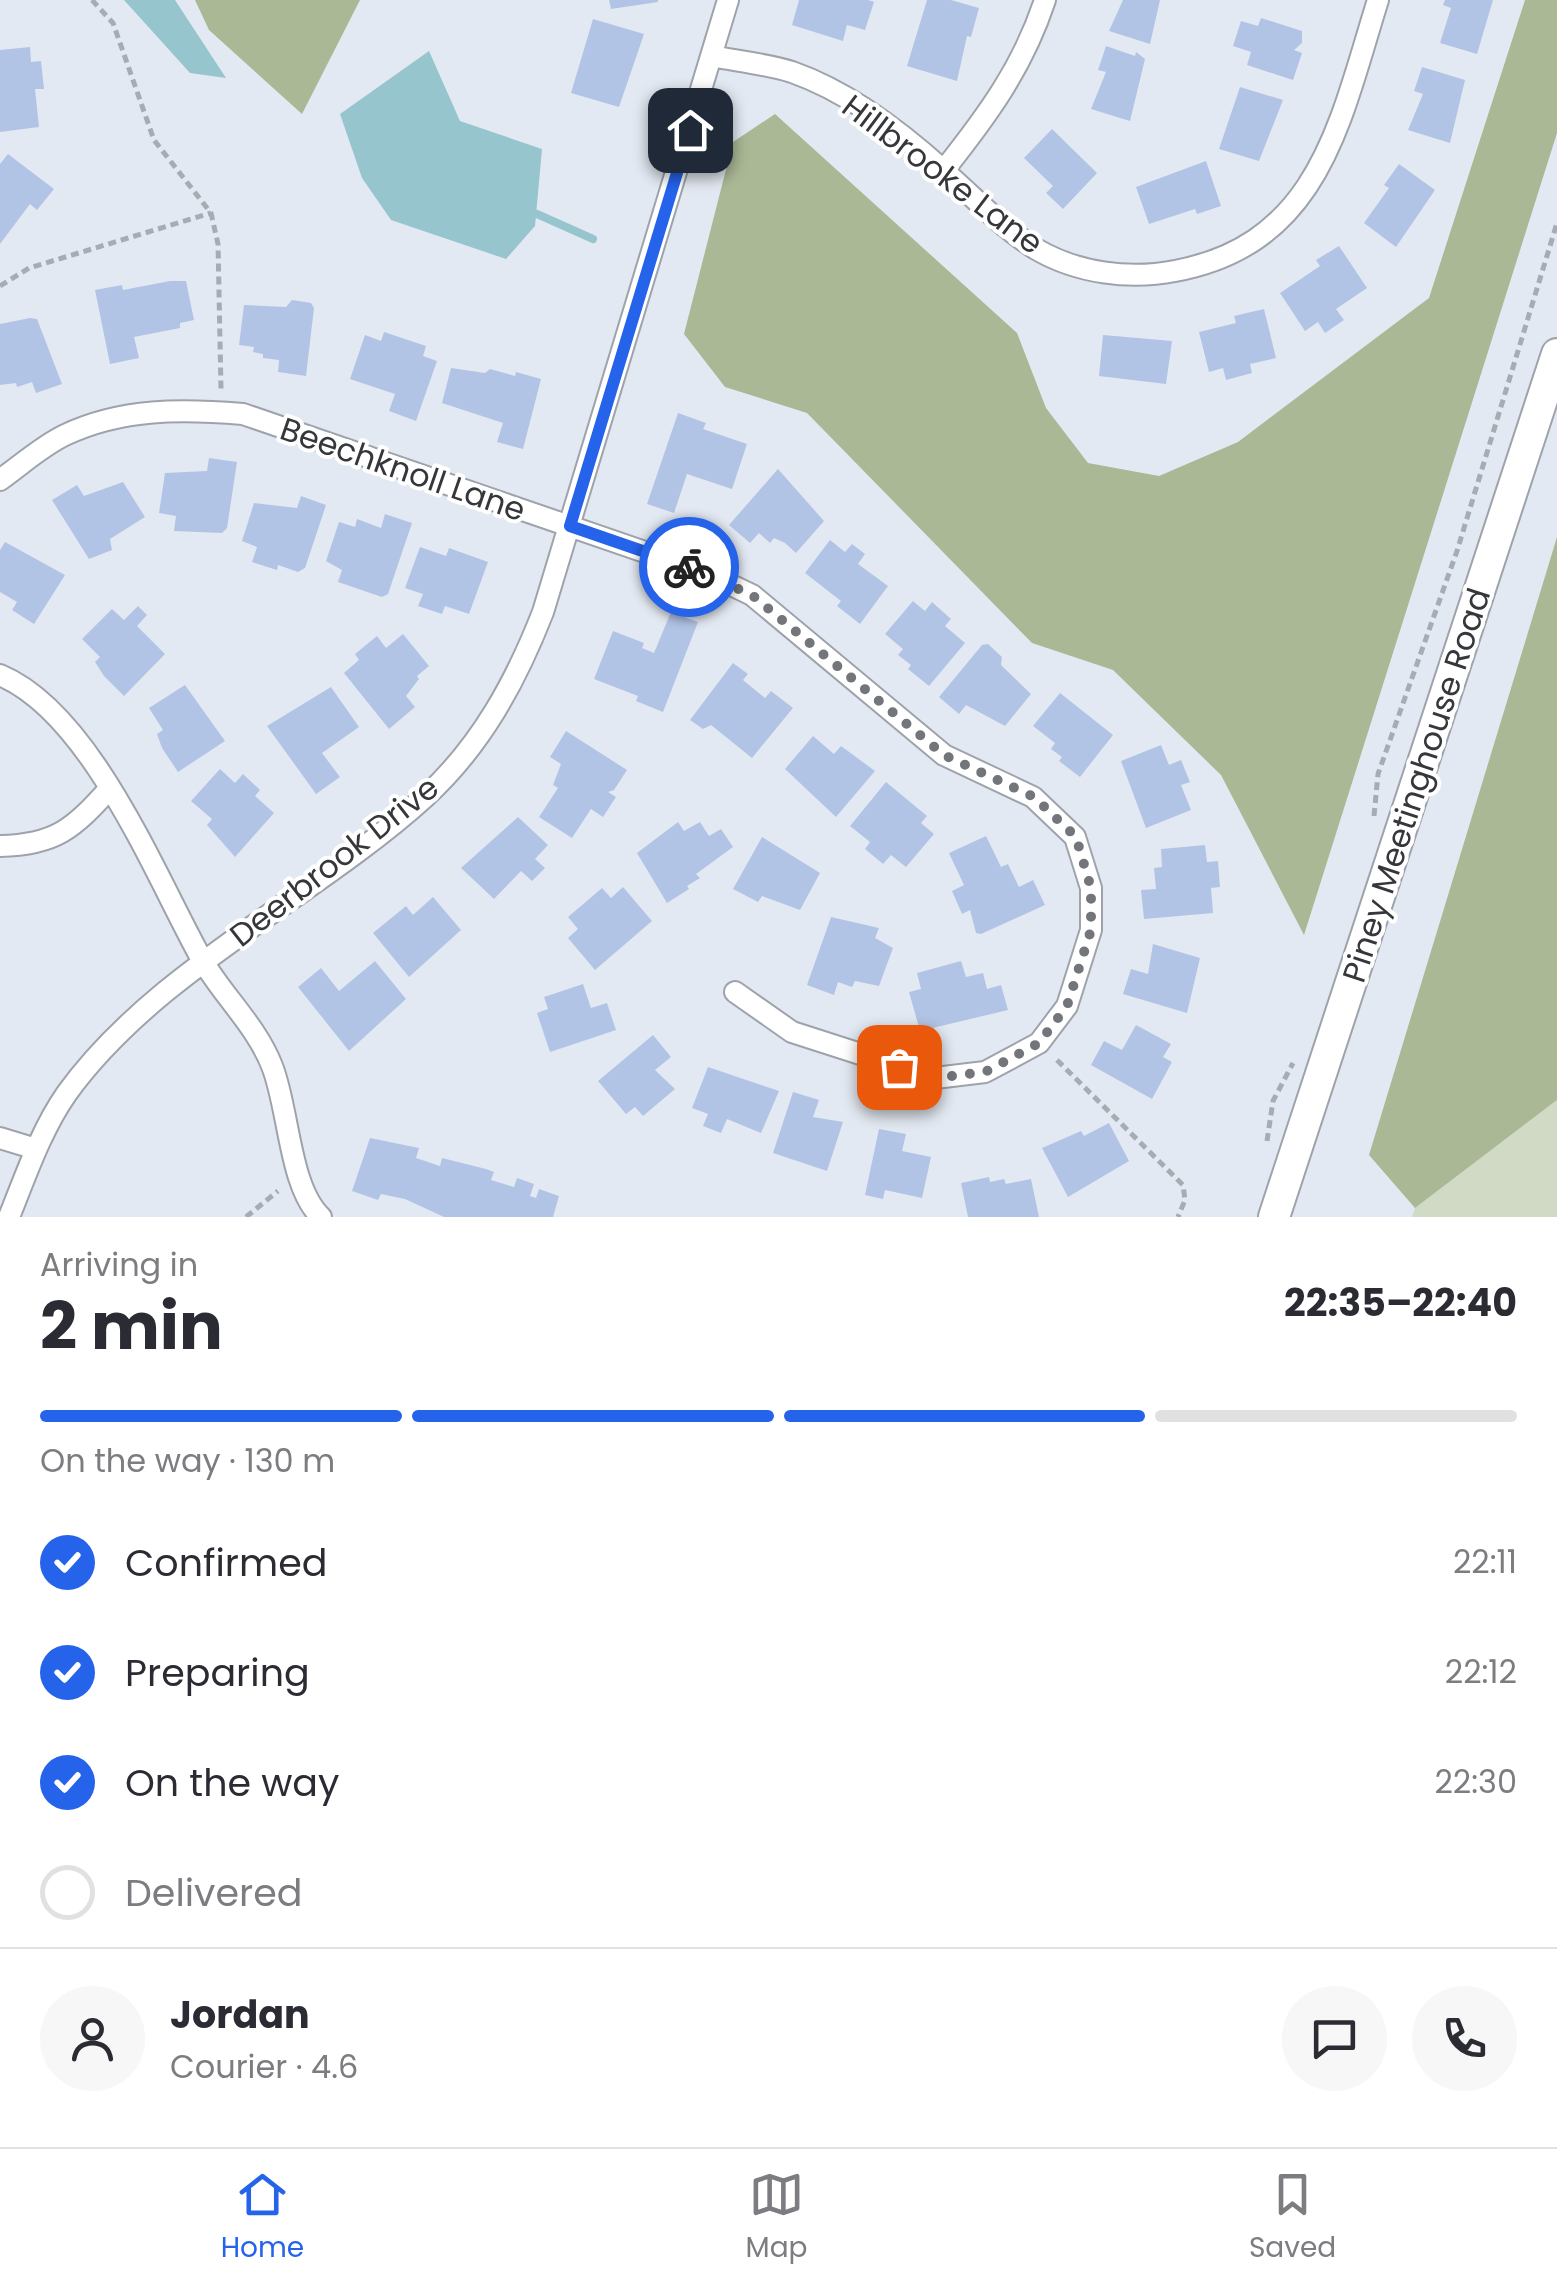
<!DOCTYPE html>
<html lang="en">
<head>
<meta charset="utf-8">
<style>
	:root { --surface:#fff; --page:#f7f7f7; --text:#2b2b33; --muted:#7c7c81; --line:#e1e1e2; --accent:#2563eb }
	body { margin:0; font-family:Poppins,sans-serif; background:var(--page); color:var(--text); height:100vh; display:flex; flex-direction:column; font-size:38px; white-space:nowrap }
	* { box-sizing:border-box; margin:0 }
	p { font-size:32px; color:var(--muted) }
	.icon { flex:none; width:55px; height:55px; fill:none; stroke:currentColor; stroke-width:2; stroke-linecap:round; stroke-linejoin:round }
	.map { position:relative; height:1217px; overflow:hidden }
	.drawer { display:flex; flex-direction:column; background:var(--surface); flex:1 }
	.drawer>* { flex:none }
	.pin { position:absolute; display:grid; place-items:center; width:85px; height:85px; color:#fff; margin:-42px; border-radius:20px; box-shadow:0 5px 15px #0006 }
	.courier { position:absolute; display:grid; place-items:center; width:100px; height:100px; margin:-50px; border:8px solid #2563eb; border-radius:50%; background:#fff; color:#222; box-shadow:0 2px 12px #0007 }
	.head em { font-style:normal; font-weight:700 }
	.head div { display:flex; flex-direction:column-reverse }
	.head { display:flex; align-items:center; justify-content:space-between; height:170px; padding:0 40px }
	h1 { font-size:65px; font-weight:700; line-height:75px }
	.bar { display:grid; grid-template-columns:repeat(4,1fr); gap:15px 10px; align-content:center; height:120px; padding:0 40px }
	.bar i { height:12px; border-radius:8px; background:var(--line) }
	.bar .selected { background:var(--accent) }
	.bar p { grid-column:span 4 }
	.line { display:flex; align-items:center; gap:25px; padding:0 40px; border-top:2px solid var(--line) }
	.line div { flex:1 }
	.round { display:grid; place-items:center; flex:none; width:105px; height:105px; border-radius:52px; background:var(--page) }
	ol { padding:0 40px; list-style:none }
	li { display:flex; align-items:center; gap:30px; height:110px }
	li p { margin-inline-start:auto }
	li .icon { padding:10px; border-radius:50%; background:var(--accent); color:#fff; stroke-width:4 }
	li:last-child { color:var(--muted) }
	li i { width:55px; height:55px; border:5px solid var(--line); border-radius:50% }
	.tabs { display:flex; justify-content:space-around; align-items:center; height:140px; border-top:2px solid var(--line); background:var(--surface); font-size:28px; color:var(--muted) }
	.tabs a { display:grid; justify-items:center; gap:5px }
	.tabs .selected { color:var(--accent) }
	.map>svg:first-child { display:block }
	.green { fill:#d1dac4 }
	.forest { fill:#aab895 }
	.water { fill:#96c5ce }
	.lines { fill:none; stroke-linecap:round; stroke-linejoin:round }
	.stream { stroke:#96c5ce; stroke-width:8 }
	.building { fill:#b2c4e5 }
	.minor-casing { stroke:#9ea3ab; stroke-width:24 }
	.secondary-casing { stroke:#9ea3ab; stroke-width:34 }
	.path { stroke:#a7acb3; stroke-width:5; stroke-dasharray:8 5; stroke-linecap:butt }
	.minor { stroke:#fff; stroke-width:20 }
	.secondary { stroke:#fff; stroke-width:30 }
	.done { stroke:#72757a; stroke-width:10; stroke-dasharray:0 18 }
	.route { stroke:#2563eb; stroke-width:12 }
	.labels { text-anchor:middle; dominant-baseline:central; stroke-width:8; stroke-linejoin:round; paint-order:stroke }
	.street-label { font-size:32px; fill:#35373a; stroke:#fff }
</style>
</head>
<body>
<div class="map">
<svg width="1557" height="1217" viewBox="0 0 1557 1217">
	<rect width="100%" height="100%" fill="#e3e9f2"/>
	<path class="green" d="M1557 1100V1217H1412L1415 1208Z"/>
	<path class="forest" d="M195 0H360L302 114 209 30Z
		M1525 0H1557V133L1304 935 1221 775 1113 670 1032 643 807 413 725 387 684 334 733 142 775 114 1017 333 1046 408 1088 463 1159 476 1238 442 1429 298Z
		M1557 537V1100L1415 1208 1369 1155Z"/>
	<path class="water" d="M124 0H175L226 78 190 73Z
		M429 51 460 121 542 149 535 226 506 259 391 220 362 178 340 114Z"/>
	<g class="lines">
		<path class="stream" d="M537 214 593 239"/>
	</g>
	<path class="building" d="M609 0H658V2L611 9Z
		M799 0H868L874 2 865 30 847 25 843 41 792 25Z
		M927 0H951L979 8 971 37 967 36 957 81 907 66Z
		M1123 0H1160L1150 44 1109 31Z
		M1445 0H1493L1477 54 1440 43 1451 8 1443 5Z
		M1261 18 1302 31V43L1294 50 1302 53 1293 80 1247 65 1251 52 1233 46 1241 21 1258 26Z
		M593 19 644 34 619 107 571 93Z
		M1106 46 1135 56 1136 52 1145 59 1130 121 1091 109 1106 72 1098 70Z
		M30 47 31 62 41 61 44 89H35L39 127 0 132V50Z
		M1422 67 1465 80 1450 143 1408 130 1423 94 1414 91Z
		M1240 87 1283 100 1259 161 1219 149Z
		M1052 129 1097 173 1063 209 1046 193 1053 186 1024 158Z
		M8 154 54 189 37 210 30 204 0 244V164Z
		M1206 161 1221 206 1197 214 1195 209 1149 224 1136 187Z
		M1399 164 1435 190 1396 247 1364 223 1389 188 1384 185Z
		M1339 246 1367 288 1336 309 1344 320 1325 333 1318 322 1305 331 1280 293 1320 266 1316 260Z
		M170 281H186L194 320 180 323V328L134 337 139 358 110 364 95 290 122 285 123 290Z
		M292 300 311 303 314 308 306 376 278 372 279 360 263 358V354L253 352 254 347 239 345 244 305 286 307Z
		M1264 309 1276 358 1250 364 1252 373 1226 380 1223 368 1209 372 1199 332 1236 323 1234 316Z
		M30 318 37 319 62 384 36 393 32 382 17 387 16 383 0 385V324Z
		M384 332 426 346 423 356 437 361 416 421 389 411 395 394 350 379 365 335 381 341Z
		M1103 335 1172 341 1166 384 1099 376Z
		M451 368 485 373 490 369 515 376 516 372 541 379 523 449 497 442 503 423 442 403Z
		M678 413 706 423 703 429 747 444 732 489 687 474 674 513 647 504Z
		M209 458 237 462 227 528 222 533 174 531 176 516 159 513 165 473 207 471Z
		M778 469 824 521 796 553 785 543 774 538 770 543 759 533 750 543 729 525Z
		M123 482 145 517 110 539 112 550 89 559 52 500 77 485 84 496Z
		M301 496 326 505 305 568 298 572 278 565 277 570 252 562 257 547 242 541 254 503 297 508Z
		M385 514 412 523 388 594 382 597 338 582 342 570 326 561 339 522 355 527 357 519 381 528Z
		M830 540 845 552 852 544 865 554 858 564 888 586 860 624 837 606 841 601 805 573Z
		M5 542 65 575 34 624 12 610 17 602 0 592V550Z
		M420 547 446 556 449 548 488 562 469 614 445 606 442 614 418 606 423 594 405 588Z
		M913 601 925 611 932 602 951 619 945 626 965 643 929 686 908 669 911 665 898 655 903 649 885 634Z
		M138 606 147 615 137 626 165 654 124 696 104 676 95 662 100 657 82 639 112 609 124 620Z
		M671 612 698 622 663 712 636 701 638 696 594 679 613 631 644 643 642 648 654 653Z
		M403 634 429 666 417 676 419 679 406 696 415 707 389 729 344 673 359 660 355 654 377 636 386 648Z
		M988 644 1002 657 1001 665 1031 694 1005 726 966 705 959 714 939 697 982 645Z
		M733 663 748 674 743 680 765 698 771 691 793 708 752 758 711 725 703 729 690 720Z
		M185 685 225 741 178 772 162 748 157 734 163 730 149 708Z
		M331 687 359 727 322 753 340 777 316 794 267 726Z
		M1060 693 1113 735 1080 777 1059 761 1062 757 1051 749 1055 743 1033 726Z
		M566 731 627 770 614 790 608 792 616 797 603 817 591 809 572 838 539 817 558 788 553 785 561 764 550 757Z
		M813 736 834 754 841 746 875 771 836 817 785 769Z
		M1161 745 1169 765 1181 760 1190 782 1181 785 1191 810 1146 828 1121 761Z
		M220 769 235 783 243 774 260 790 255 796 274 813 235 857 207 825 212 819 191 801Z
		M886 782 927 816 921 823 934 834 906 867 891 855 883 864 865 849 870 842 850 826Z
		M518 817 548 845 535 859 545 868 532 881 521 871 494 899 461 868Z
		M678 822 684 831 700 822 709 836 721 829 733 847 696 874 700 878 687 886 689 889 667 903 637 853Z
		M986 836 1001 867 1008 864 1019 887 1033 880 1045 905 981 934 976 933 970 910 962 914 952 891 964 885 949 853Z
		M762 837 820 873 800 910 762 896 758 902 733 889Z
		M1205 845 1207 862 1218 861 1220 887 1211 888 1213 913 1144 919 1141 890 1156 889 1154 868 1162 867 1161 849Z
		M623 887 652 921 595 970 568 938 578 929 568 917 602 888 611 898Z
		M433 897 461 930 409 977 373 933 406 906 413 915Z
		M831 917 879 928 875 938 893 948 879 986 855 981 852 987 838 982 834 995 807 985Z
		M1153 944 1200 958 1187 1013 1123 994 1131 969 1148 974Z
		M375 961 406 999 349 1051 298 987 321 968 339 991Z
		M961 961 966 977 983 973 987 989 1001 985 1008 1010 920 1031 909 992 921 989 917 973Z
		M583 984 591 1008 607 1003 616 1030 550 1052 537 1013 548 1009 544 997Z
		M1136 1025 1171 1044 1163 1057 1172 1062 1152 1099 1091 1065 1104 1041 1122 1050Z
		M653 1035 671 1057 655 1070 675 1089 643 1116 635 1107 626 1114 598 1081Z
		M708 1067 779 1091 761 1133 727 1119 721 1133 703 1126 708 1114 692 1108Z
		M793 1092 819 1100 813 1117 843 1122 827 1171 773 1153Z
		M1109 1123 1129 1161 1068 1197 1042 1148 1081 1131 1084 1136Z
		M879 1129 906 1134 902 1151 931 1157 922 1198 885 1190 883 1199 865 1195Z
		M370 1138 419 1148 416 1158 440 1166 442 1158 486 1169 494 1172 491 1180 514 1187 517 1178 534 1184 530 1196 536 1198 539 1189 559 1196 553 1217H444L405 1199 381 1194 378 1200 352 1191Z
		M989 1177 990 1182 1004 1179 1006 1184 1031 1179 1039 1217H968L961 1183Z"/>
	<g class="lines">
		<g class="minor-casing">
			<path id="minor" d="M711 56C737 61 767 64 792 72 849 92 900 131 944 171 974 197 1002 228 1036 249 1077 273 1129 280 1175 271 1320 244 1340 121 1378 0
				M944 170C987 116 1023 67 1045 0
				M0 480C21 465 42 446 65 435 122 408 182 409 243 414L706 573 752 595 944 755 1033 797 1075 837 1091 888V930L1067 1006 1039 1043 985 1072 935 1078 792 1032 735 992
				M0 675C91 713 155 875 201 958 222 995 256 1025 272 1066 289 1108 289 1187 321 1217
				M0 846C56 845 74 828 110 788
				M0 1138 36 1149
				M9 1217C26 1175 41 1130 67 1093 155 971 315 897 425 797 481 746 516 681 543 612L728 0"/>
		</g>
		<g class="secondary-casing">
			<path id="secondary" d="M1274 1217 1557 354"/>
		</g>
		<path class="path" d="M92 0 113 23 154 140 211 213 218 244 221 389
			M0 286 29 268 211 213
			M1374 816 1378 774 1457 551 1557 223
			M1057 1060 1183 1185 1185 1200 1178 1217
			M1267 1141 1273 1101 1293 1063
			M246 1217 278 1191"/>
		<use href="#minor" class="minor"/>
		<use href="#secondary" class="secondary"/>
	</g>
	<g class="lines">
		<path class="done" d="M689 567 752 595 944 755 1034 797 1076 837 1091 888V930L1067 1006 1039 1043 985 1072 935 1078 899 1067"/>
		<path class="route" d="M689 567 570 526 690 130"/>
	</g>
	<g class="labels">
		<g class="street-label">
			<text transform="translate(943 174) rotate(37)">Hillbrooke Lane</text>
			<text transform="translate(403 469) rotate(19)">Beechknoll Lane</text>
			<text transform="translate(1416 785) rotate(-72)">Piney Meetinghouse Road</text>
			<text transform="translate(334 861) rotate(-38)">Deerbrook Drive</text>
		</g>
	</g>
</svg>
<div class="pin" style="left:899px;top:1067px;background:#ea580c"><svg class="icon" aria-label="bag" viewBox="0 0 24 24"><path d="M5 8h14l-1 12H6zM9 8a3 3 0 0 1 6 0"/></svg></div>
<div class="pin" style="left:690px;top:130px;background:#1f2937"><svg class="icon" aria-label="home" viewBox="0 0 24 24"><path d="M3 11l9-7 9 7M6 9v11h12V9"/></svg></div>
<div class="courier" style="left:689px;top:567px"><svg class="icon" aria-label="bike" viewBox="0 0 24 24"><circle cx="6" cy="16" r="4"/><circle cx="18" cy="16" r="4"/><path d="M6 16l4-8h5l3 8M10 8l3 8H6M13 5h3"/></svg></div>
</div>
<section class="drawer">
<div class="head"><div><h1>2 min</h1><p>Arriving in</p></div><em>22:35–22:40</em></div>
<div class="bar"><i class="selected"></i><i class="selected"></i><i class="selected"></i><i></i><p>On the way · 130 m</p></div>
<ol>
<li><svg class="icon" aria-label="check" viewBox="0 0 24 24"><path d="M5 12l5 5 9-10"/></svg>Confirmed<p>22:11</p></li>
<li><svg class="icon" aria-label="check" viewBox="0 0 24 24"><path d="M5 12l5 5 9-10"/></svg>Preparing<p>22:12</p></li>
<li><svg class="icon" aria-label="check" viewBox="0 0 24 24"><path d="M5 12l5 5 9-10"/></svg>On the way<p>22:30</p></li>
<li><i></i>Delivered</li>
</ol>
<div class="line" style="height:180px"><a class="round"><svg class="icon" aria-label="person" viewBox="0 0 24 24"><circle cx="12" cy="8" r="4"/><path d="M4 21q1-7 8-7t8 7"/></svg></a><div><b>Jordan</b><p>Courier · 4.6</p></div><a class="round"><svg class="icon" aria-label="chat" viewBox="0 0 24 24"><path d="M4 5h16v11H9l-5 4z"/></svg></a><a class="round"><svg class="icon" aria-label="phone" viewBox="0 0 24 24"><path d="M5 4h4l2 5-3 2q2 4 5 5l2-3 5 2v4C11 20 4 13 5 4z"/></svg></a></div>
</section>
<nav class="tabs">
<a class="selected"><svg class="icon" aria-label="home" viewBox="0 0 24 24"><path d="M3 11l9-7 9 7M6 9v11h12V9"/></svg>Home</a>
<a><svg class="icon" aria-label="map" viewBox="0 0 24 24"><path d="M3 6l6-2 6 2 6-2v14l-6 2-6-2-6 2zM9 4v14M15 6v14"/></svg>Map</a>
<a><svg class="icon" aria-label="saved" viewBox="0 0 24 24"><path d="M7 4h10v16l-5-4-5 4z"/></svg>Saved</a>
</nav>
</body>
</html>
